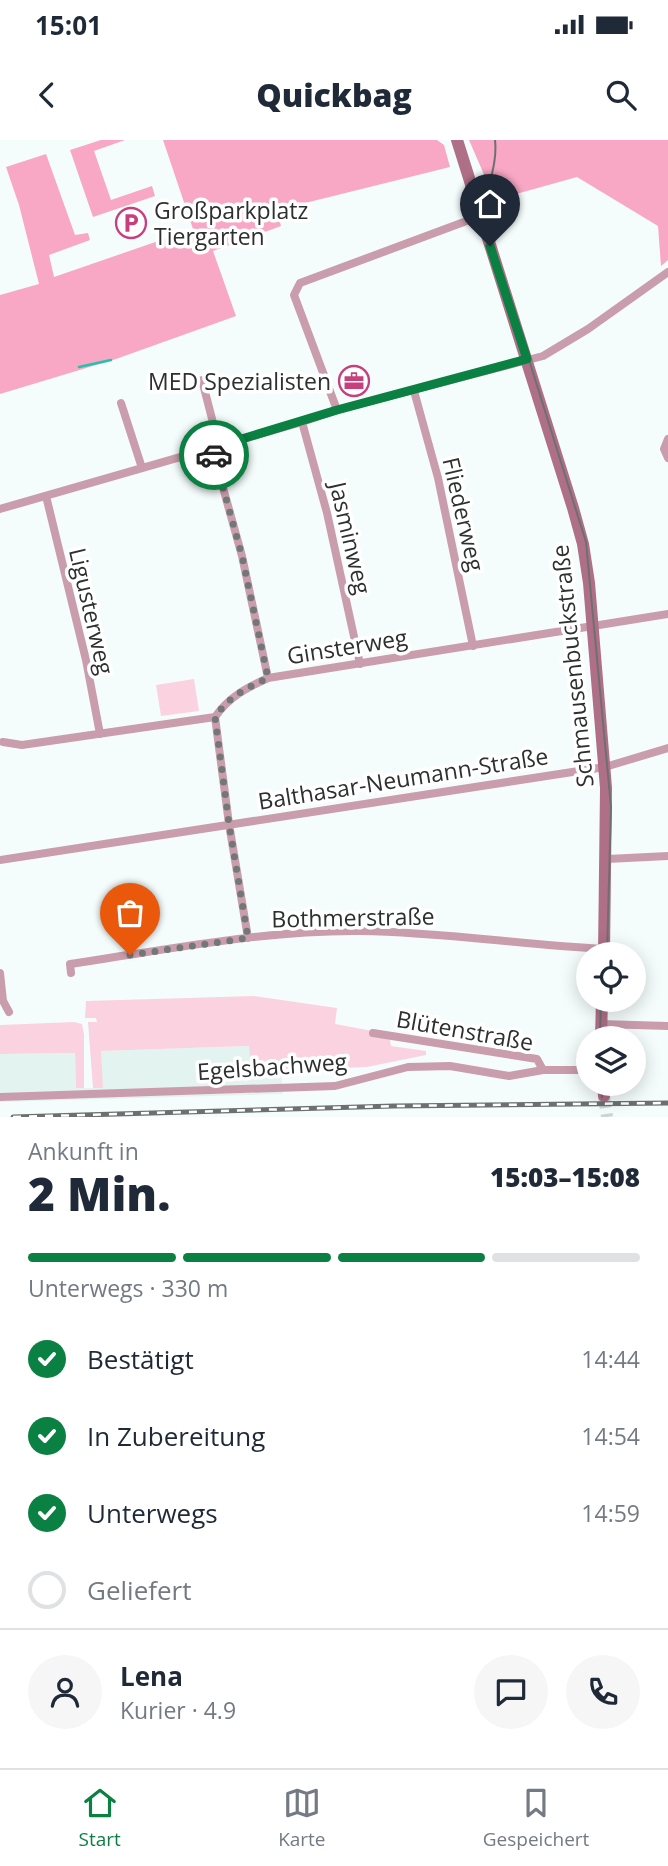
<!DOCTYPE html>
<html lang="de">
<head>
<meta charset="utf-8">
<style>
	:root { --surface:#fff; --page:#f6f6f7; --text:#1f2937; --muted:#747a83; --line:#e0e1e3; --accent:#0b8043 }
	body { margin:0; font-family:"Open Sans",sans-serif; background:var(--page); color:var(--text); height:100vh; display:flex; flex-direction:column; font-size:26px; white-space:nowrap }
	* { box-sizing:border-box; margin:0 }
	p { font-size:23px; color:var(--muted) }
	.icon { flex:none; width:38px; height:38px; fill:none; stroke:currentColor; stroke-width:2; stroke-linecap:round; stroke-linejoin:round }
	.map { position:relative; height:977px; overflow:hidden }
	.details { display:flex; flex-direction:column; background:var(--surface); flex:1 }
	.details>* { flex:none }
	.buttons { position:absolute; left:576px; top:802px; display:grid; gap:14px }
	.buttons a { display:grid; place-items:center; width:70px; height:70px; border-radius:50%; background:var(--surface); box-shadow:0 4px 18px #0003; font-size:35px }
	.pin { position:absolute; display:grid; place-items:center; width:60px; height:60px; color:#fff; margin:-72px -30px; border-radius:50% 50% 50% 0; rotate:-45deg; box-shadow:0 0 7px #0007 }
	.pin .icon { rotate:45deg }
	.courier { position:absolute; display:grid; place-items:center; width:70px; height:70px; margin:-35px; border:5px solid #0b8043; border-radius:50%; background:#fff; color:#222; box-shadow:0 2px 9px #0007 }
	.overview em { font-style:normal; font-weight:800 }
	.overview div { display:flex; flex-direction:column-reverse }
	.overview { display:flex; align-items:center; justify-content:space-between; height:119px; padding:0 28px }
	h1 { font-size:46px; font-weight:800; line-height:52px }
	.bar { display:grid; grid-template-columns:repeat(4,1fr); gap:10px 7px; align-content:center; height:84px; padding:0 28px }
	.bar i { height:9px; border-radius:5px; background:var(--line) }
	.bar .selected { background:var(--accent) }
	.bar p { grid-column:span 4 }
	.line { display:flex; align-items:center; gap:18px; padding:0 28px; border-top:2px solid var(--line) }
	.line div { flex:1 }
	.round { display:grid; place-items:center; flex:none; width:74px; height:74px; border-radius:37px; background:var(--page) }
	ol { padding:0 28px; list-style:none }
	li { display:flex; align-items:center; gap:21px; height:77px }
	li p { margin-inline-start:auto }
	li .icon { padding:7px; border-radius:50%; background:var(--accent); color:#fff; stroke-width:4 }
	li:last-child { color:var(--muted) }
	li i { width:38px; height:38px; border:4px solid var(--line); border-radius:50% }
	.status { display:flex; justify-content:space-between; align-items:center; height:49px; padding:0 35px; background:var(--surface); direction:ltr }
	.status svg { height:19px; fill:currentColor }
	header { display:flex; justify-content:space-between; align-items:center; height:91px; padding:0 28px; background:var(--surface); font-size:32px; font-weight:800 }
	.tabs { display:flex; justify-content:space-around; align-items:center; height:98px; border-top:2px solid var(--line); background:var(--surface); font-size:19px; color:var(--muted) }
	.tabs a { display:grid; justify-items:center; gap:4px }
	.tabs .selected { color:var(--accent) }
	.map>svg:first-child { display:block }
	.built { fill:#e3f4f0 }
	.green { fill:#fbd3e0 }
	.forest { fill:#f8a7c5 }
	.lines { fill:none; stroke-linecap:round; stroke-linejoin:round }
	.stream { stroke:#20c3ae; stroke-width:2.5 }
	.secondary-tunnel { stroke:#cdd4d3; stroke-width:12; stroke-dasharray:12 6; stroke-linecap:butt }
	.street { stroke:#ca9dad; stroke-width:8 }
	.secondary { stroke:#af6f87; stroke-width:12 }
	.tram { stroke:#6c7170; stroke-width:2 }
	.rail-casing { stroke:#6c7170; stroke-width:5 }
	.rail { stroke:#fff; stroke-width:2.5; stroke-dasharray:8; stroke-linecap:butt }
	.done { stroke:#737877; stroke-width:7; stroke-dasharray:0 12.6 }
	.route { stroke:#0b8043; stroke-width:9 }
	.labels { text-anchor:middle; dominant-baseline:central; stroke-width:7; stroke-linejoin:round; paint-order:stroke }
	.poi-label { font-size:23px; fill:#2d302f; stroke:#fff; text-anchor:start }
	.street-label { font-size:23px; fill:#2d302f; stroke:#fff }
</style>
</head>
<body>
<div class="status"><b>15:01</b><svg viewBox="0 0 49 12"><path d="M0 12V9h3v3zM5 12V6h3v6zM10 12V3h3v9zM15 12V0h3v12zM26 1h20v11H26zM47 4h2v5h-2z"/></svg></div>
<header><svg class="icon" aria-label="back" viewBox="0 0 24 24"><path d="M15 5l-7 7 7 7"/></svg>Quickbag<svg class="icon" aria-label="search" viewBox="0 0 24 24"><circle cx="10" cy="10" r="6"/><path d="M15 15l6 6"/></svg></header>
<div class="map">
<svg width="668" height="977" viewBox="0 0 668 977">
	<rect width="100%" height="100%" fill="#f5fdfc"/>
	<path class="built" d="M249 906 252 932 281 931 283 954 0 962V914L75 913 76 948H102L100 911Z"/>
	<path class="green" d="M194 539 199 571 161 576 156 545Z
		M254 856 337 868 335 884 373 891 390 899 391 906 426 911V915L367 927 251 932 249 906 101 911 103 948H93L88 882H97L96 878H85L86 861Z
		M74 882 82 884 84 894V948H76L75 913 0 914V885Z"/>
	<path class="forest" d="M101 0H125L94 11 111 60 152 46 155 56 93 77 70 10Z
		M163 0H437L444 5 450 27 277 70 281 86 213 111 236 176 116 219 0 254V155L39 144 19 65 6 27 46 14 75 95 88 93 90 100 49 115 54 137 193 89Z
		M469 0H668V120L661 126 658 86 577 37 495 60Z"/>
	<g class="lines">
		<path class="stream" d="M79 227 111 220"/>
		<path class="secondary-tunnel" d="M604 956 607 977"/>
		<path class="street" d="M202 240 219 306
			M414 251 438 338 473 506
			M121 263 142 328
			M337 270 294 155 300 143 480 76
			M302 282 327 373 360 524
			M668 299 664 309 668 318
			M212 308 242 416 268 538
			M46 356 86 520 100 594
			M0 369 302 282 337 270 543 216 588 189 668 132
			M215 577 229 684 248 798
			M3 602 22 605 215 577C229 557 246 548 268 538L668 474
			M607 719 668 716
			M0 720 605 627 668 608
			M0 833 3 861 9 872
			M71 833 70 824C166 810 263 790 360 791 442 792 523 805 604 809
			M601 884 668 886
			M373 893 537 919 543 930H588
			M0 957 335 946 408 927 450 926 509 936 543 930"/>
		<path class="secondary" d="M457 0 573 368 583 404 589 443 606 648 604 814
			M601 898 602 859
			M603 943 604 956"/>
		<path class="tram" d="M495 0C498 26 485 50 484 76L586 402 611 667 607 814
			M600 898 601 859
			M601 943 602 957"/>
		<g class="rail-casing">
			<path id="rail" d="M13 977 394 966 668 963"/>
		</g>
		<use href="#rail" class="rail"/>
	</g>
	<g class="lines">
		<path class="done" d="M130 815 248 798 229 684 215 577C229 557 246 548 268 538L242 416 214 315"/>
		<path class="route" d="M214 315 212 308 337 270 527 219 490 106"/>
	</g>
	<defs>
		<g id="parking-ring" transform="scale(1.575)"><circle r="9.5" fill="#fff" stroke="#c7407e" stroke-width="1.5"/><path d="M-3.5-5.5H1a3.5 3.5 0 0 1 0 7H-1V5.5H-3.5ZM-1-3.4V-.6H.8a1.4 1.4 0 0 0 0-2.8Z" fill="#c7407e"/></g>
		<g id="office-ring" transform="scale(1.575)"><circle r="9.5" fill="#fff" stroke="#c7407e" stroke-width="1.5"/><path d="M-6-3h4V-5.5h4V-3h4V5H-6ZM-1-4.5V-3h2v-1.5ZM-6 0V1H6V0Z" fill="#c7407e"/></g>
	</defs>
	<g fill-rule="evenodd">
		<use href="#parking-ring" x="131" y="83"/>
		<use href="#office-ring" x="354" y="241"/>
	</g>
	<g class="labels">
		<g class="poi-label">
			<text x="154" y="70">Großparkplatz<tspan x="154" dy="26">Tiergarten</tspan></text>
			<text x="331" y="241" text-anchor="end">MED Spezialisten</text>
		</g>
		<g class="street-label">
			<text transform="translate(464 374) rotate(77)">Fliederweg</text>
			<text transform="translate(351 398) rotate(77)">Jasminweg</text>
			<text transform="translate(92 471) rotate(77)">Ligusterweg</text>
			<text transform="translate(347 506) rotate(-9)">Ginsterweg</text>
			<text transform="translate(572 526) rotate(-96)">Schmausenbuckstraße</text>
			<text transform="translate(403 638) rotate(-9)">Balthasar-Neumann-Straße</text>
			<text transform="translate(353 777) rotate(-1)">Bothmerstraße</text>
			<text transform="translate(465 890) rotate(10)">Blütenstraße</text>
			<text transform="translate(272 926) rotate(-4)">Egelsbachweg</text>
		</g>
	</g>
</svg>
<div class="buttons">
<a><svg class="icon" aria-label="locate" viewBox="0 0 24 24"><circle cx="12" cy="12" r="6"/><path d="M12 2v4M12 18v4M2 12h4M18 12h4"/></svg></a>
<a><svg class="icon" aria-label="layers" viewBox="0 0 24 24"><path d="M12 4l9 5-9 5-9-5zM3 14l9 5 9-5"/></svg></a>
</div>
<div class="pin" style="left:130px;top:815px;background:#ea580c"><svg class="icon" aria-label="bag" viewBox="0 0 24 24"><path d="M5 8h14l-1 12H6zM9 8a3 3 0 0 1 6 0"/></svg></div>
<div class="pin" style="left:490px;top:106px;background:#1f2937"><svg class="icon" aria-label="home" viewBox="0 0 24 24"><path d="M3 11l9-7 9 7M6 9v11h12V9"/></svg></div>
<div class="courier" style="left:214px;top:315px"><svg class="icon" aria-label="car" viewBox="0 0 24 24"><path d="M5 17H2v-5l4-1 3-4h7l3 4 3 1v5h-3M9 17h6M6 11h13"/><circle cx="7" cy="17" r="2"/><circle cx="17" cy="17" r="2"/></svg></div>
</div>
<section class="details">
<div class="overview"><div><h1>2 Min.</h1><p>Ankunft in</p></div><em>15:03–15:08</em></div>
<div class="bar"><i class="selected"></i><i class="selected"></i><i class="selected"></i><i></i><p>Unterwegs · 330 m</p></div>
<ol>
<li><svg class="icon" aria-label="check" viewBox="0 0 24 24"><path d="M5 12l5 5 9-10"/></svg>Bestätigt<p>14:44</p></li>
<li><svg class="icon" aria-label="check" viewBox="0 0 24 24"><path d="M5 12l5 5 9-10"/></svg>In Zubereitung<p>14:54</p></li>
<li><svg class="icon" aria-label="check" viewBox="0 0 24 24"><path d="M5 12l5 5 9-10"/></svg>Unterwegs<p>14:59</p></li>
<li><i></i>Geliefert</li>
</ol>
<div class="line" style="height:126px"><a class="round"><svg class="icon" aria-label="person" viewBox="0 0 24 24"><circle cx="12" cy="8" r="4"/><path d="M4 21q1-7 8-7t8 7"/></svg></a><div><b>Lena</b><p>Kurier · 4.9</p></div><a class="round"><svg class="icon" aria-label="chat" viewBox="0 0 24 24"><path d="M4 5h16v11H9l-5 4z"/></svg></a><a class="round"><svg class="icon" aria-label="phone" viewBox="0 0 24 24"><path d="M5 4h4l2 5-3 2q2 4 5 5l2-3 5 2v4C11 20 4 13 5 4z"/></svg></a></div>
</section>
<nav class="tabs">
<a class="selected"><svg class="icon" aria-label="home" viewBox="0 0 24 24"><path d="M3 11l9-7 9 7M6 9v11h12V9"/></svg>Start</a>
<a><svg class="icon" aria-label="map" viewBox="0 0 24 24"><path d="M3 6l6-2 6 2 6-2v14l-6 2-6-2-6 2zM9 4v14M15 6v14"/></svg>Karte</a>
<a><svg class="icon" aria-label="saved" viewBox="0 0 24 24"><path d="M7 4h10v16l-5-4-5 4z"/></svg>Gespeichert</a>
</nav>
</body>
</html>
